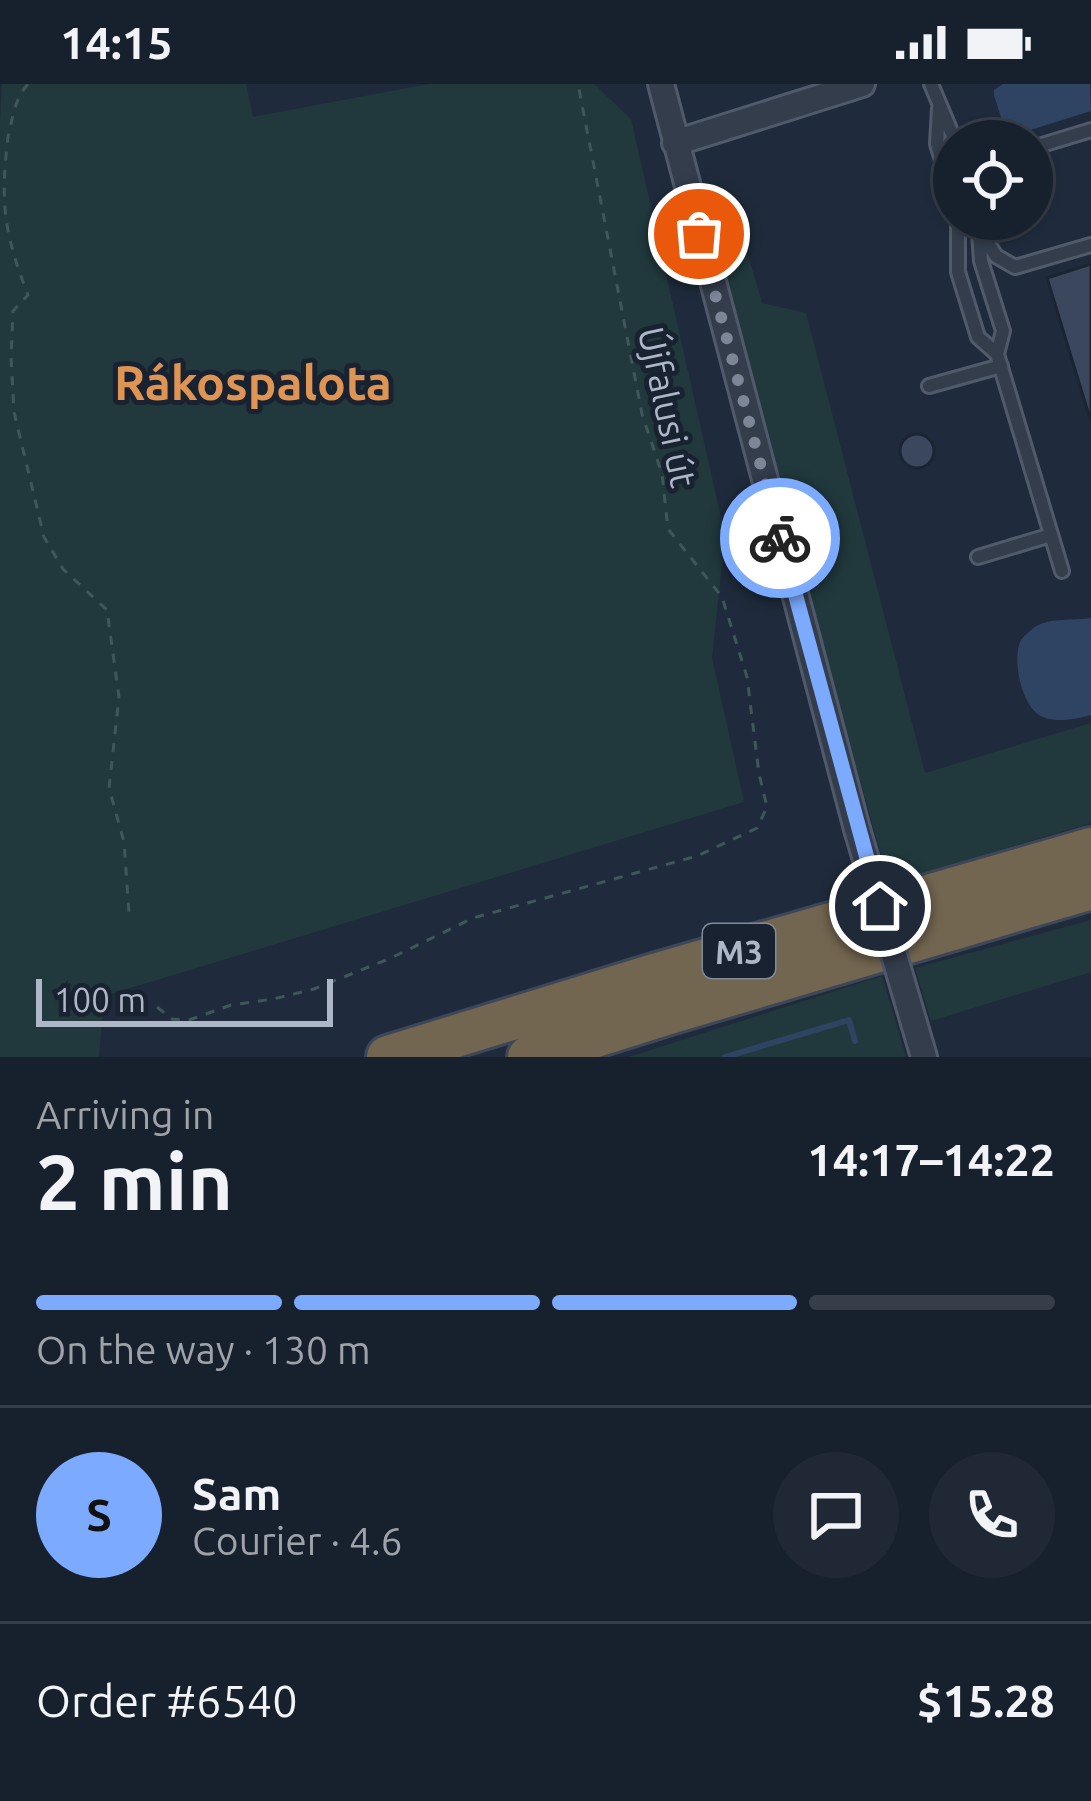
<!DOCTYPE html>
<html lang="en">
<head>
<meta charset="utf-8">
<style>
	:root { --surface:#17202d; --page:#202835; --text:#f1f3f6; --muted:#9ea3aa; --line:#363e49; --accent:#7caaff }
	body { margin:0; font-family:Ubuntu,sans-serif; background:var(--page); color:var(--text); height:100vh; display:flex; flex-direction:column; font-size:45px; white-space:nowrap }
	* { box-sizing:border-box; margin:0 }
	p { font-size:39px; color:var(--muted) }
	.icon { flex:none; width:66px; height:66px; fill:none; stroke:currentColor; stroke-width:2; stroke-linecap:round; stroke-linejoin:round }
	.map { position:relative; height:973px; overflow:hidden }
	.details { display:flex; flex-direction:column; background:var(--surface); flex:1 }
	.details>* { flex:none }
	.tools { position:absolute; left:933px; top:36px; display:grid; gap:24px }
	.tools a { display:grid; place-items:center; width:120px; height:120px; border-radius:50%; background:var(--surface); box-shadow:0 3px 9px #0004,0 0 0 3px var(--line); font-size:60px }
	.scale { position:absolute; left:36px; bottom:30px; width:297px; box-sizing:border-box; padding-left:12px; border:6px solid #aeb7c8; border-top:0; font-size:33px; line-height:42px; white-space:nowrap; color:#aeb7c8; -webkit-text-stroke:9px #192231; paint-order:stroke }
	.pin { position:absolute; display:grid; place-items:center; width:102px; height:102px; color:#fff; margin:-51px; border:6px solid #fff; border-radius:50%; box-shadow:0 3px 12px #0007 }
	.courier { position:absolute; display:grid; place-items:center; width:120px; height:120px; margin:-60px; border:9px solid #7caaff; border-radius:50%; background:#fff; color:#222; box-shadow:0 3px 15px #0007 }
	.overview em { font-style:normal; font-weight:700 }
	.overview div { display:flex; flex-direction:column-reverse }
	.overview { display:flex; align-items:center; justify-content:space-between; height:204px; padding:0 36px }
	h1 { font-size:78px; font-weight:700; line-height:90px }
	.bar { display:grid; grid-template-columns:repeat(4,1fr); gap:18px 12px; align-content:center; height:144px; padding:0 36px }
	.bar i { height:15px; border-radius:9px; background:var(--line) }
	.bar .on { background:var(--accent) }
	.bar p { grid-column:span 4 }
	.line { display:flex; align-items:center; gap:30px; padding:0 36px; border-top:3px solid var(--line) }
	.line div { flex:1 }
	.round { display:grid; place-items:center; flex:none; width:126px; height:126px; border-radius:63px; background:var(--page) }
	.status { display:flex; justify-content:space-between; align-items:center; height:84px; padding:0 60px; background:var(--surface); direction:ltr }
	.status svg { height:33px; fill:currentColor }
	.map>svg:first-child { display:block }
	.green { fill:#21393d }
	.water { fill:#2f4363 }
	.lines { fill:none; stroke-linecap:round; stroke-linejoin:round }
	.stream { stroke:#2f4363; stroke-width:6 }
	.building { fill:#3b475d; stroke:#1b2433; stroke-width:3 }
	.lane-casing { stroke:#515a6a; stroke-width:18 }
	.street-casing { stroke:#515a6a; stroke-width:30 }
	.highway-casing { stroke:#3e4757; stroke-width:48 }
	.path { stroke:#3f565a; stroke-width:3; stroke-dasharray:9 9; stroke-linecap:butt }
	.lane { stroke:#333d4c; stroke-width:12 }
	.street { stroke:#333d4c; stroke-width:24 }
	.highway { stroke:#736650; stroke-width:42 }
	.street-bridge-casing { stroke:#515a6a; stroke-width:30; stroke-linecap:butt }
	.street-bridge { stroke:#333d4c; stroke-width:24 }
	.done { stroke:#7c8697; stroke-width:12; stroke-dasharray:0 21.6 }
	.route { stroke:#7caaff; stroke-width:15 }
	.labels { text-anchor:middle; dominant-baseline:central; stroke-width:10; stroke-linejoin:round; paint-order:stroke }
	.shield { fill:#192231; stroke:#818a9b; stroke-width:3 }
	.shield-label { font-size:33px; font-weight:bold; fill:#aeb7c8 }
	.street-label { font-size:36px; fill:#aeb7c8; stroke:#192231 }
	.district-label { font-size:48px; font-weight:bold; fill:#de9453; stroke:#192231 }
</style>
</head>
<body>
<div class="status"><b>14:15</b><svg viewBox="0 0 49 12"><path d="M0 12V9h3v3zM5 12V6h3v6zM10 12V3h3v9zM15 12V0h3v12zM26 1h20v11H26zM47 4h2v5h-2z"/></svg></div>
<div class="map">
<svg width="1091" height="973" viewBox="0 0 1091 973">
	<rect width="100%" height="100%" fill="#1f2b3c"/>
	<path class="green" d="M2 0H246L253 33 429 0H594L631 35 725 451 712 574 744 718 104 912 99 973H0V39Z
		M696 112H731L762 219 806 229 925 689 1091 639V739L889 799Z
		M1091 836V888L931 937 915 884Z
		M882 892 906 973H629Z"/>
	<path class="water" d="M1003 0H1090L1091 27 1011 52 1006 49 994 11V6Z
		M1091 534V631C1077 635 1058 639 1043 633 1022 625 1011 575 1021 556 1022 554 1033 544 1035 543 1051 533 1073 537 1091 534Z"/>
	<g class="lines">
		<path class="stream" d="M725 973 849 936 855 957"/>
	</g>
	<path class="building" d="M1091 180V338L1047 194Z
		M900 367a17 17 0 1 1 34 0a17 17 0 1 1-34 0Z"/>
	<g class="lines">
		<g class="lane-casing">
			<path id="lane" d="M931 0 955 57
				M939 24 937 60 954 117
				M1032 64 1091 46
				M958 135V188L978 253 997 270 1062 487
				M978 135 981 177 1003 247 997 270
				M980 147 996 172 1015 183 1091 161
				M929 302 1001 282
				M978 473 1051 451"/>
		</g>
		<g class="street-casing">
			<path id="street" d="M661 0 857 745
				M675 59 862 0
				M914 939 924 973"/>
		</g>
		<g class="highway-casing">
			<path id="highway" d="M388 973 654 891 1091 765
				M529 973 669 929 1091 804"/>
		</g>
		<path class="path" d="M28 0C14 16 13 33 8 53 0 120 4 149 28 211L13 227 11 273 14 328 44 453 63 485 107 526 119 613 109 704 124 758 129 829
			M157 923 172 935 189 936 231 921 273 915 314 905 391 874 473 834 697 772 757 744 767 723 759 690 747 593 722 513 668 445 662 390 642 330 578 0"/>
		<use href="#lane" class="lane"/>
		<use href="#street" class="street"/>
		<use href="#highway" class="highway"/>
		<g class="street-bridge-casing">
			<path id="street-bridge" d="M857 745 914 939"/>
		</g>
		<use href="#street-bridge" class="street-bridge"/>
	</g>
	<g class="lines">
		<path class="done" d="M699 150 780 454"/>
		<path class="route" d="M780 454 880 822"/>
	</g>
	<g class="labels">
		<rect class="shield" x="703" y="840" width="72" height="54" rx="9"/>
		<g class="shield-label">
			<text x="739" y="867">M3</text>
		</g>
		<g class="street-label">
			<text transform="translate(668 323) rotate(78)">Újfalusi út</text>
		</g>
		<g class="district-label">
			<text x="253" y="298">Rákospalota</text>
		</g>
	</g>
</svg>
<div class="tools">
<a><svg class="icon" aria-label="locate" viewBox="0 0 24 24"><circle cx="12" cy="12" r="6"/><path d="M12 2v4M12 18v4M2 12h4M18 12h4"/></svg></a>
</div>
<div class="scale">100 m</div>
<div class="pin" style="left:699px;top:150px;background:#ea580c"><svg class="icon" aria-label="bag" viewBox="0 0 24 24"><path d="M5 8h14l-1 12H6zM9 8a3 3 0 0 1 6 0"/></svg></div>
<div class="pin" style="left:880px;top:822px;background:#1f2937"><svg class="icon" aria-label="home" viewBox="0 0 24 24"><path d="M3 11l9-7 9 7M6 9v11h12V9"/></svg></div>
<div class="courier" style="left:780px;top:454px"><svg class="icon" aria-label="bike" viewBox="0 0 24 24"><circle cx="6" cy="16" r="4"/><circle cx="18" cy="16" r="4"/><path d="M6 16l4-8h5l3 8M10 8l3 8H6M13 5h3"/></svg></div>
</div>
<section class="details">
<div class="overview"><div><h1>2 min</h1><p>Arriving in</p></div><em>14:17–14:22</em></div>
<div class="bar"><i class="on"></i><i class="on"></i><i class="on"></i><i></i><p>On the way · 130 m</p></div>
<div class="line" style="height:216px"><b class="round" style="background:var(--accent);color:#111">S</b><div><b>Sam</b><p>Courier · 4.6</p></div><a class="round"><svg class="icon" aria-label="chat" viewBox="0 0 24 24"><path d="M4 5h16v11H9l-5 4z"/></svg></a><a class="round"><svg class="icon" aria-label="phone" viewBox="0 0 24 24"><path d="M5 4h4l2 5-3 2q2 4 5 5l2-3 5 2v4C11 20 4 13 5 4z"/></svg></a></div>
<div class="line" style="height:156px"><div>Order #6540</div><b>$15.28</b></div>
</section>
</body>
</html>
